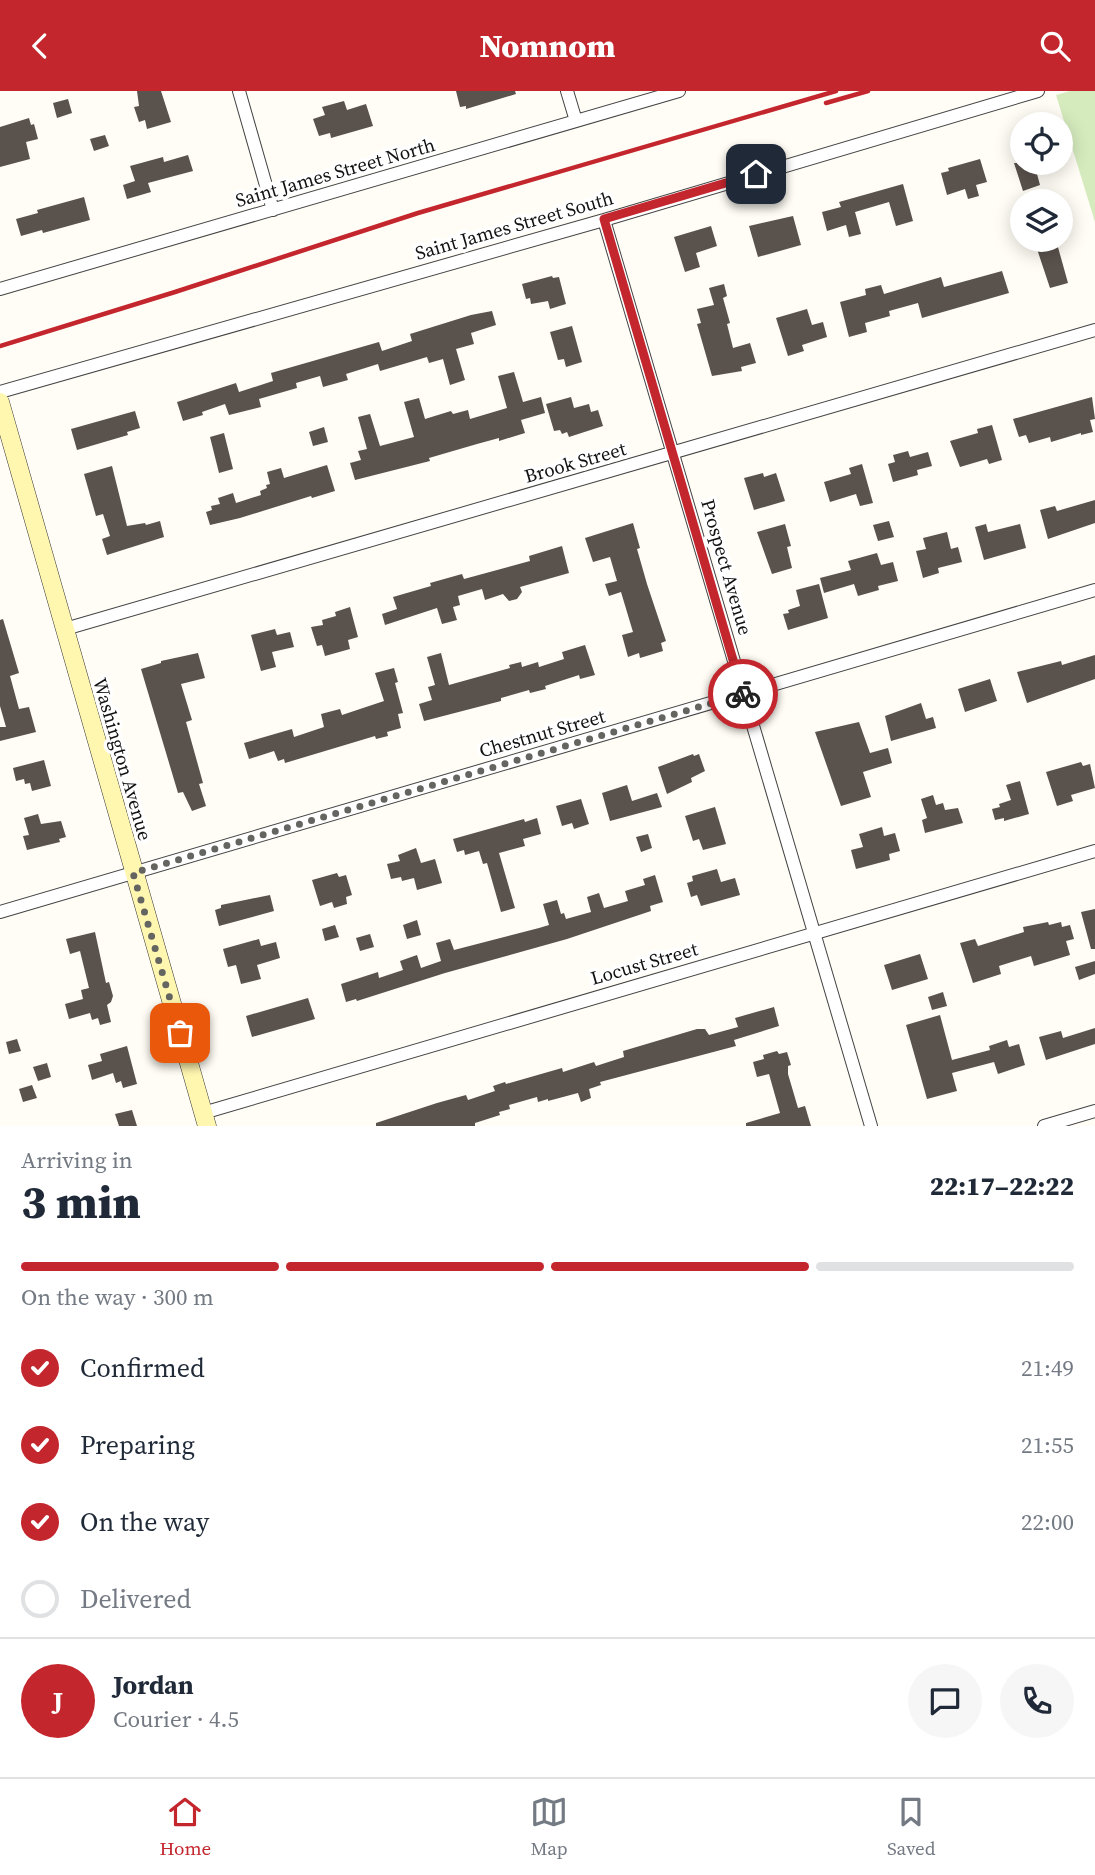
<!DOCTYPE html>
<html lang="en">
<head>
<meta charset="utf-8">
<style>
	:root { --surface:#fff; --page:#f6f6f7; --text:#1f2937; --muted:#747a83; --line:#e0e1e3; --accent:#c4262e }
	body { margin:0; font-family:"Source Serif 4",serif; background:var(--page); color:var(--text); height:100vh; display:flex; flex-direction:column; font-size:26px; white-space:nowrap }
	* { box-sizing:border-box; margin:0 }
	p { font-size:23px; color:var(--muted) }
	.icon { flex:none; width:38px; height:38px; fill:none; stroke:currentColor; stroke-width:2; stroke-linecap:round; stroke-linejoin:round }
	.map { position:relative; height:1035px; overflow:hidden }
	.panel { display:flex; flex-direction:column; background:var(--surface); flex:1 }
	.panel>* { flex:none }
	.tools { position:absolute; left:1010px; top:21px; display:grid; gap:14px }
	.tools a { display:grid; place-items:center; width:63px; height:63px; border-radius:50%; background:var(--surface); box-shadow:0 4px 18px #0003; font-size:35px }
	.pin { position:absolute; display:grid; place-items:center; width:60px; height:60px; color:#fff; margin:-30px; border-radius:14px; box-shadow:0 4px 10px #0006 }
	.courier { position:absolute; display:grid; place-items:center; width:70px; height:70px; margin:-35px; border:5px solid #c4262e; border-radius:50%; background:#fff; color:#222; box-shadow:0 2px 9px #0007 }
	.summary em { font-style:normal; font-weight:800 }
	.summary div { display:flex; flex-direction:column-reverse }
	.summary { display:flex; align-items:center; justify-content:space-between; height:119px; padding:0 21px }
	h1 { font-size:46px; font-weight:800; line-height:52px }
	.bar { display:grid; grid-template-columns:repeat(4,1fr); gap:10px 7px; align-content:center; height:84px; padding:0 21px }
	.bar i { height:9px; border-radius:5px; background:var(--line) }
	.bar .selected { background:var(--accent) }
	.bar p { grid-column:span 4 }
	.line { display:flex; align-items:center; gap:18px; padding:0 21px; border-top:2px solid var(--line) }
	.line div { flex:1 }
	.round { display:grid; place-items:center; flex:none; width:74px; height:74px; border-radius:37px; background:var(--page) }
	ol { padding:0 21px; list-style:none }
	li { display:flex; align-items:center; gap:21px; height:77px }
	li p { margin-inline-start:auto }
	li .icon { padding:7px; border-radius:50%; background:var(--accent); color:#fff; stroke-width:4 }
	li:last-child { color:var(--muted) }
	li i { width:38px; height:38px; border:4px solid var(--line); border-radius:50% }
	header { display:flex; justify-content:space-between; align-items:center; height:91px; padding:0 21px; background:var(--accent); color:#fff; font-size:32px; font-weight:800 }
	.tab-bar { display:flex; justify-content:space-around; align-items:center; height:98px; border-top:2px solid var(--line); background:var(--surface); font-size:19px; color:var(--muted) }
	.tab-bar a { display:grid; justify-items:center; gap:4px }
	.tab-bar .selected { color:var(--accent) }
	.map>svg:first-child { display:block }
	.green { fill:#d5ebbd }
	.building { fill:#5a524d }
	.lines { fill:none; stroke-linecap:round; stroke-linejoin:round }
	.street-casing { stroke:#444; stroke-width:14 }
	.secondary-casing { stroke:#333; stroke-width:19 }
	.street { stroke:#fff; stroke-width:12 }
	.secondary { stroke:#fff6b0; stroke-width:18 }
	.rail { stroke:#c4262e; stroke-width:4.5 }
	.done { stroke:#646461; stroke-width:7; stroke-dasharray:0 12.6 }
	.route { stroke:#c4262e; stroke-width:9 }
	.labels { text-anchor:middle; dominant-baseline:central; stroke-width:7; stroke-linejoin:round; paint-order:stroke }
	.street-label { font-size:19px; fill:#111; stroke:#fff }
</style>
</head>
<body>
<header><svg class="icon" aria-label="back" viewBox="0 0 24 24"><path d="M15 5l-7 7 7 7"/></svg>Nomnom<svg class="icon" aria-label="search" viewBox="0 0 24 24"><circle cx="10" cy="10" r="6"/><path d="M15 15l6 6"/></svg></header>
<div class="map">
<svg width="1095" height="1035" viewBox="0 0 1095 1035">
	<rect width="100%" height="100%" fill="#fffdf5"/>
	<path class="green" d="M1070 0H1095V131L1056 4Z"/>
	<path class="building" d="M137 0H161L171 31 147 38 145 29 139 31 134 16 139 15Z
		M456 0H515L516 3 466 18V15L460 16Z
		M68 8 72 22 57 27 53 12Z
		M344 10 347 19 366 13 373 35 331 47 330 42 319 45 313 28 325 24 322 16Z
		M29 27 31 34 34 33 38 48 26 51 30 68 0 76V36Z
		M105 44 109 55 94 60 90 48Z
		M188 64 193 80 148 92 151 101 127 108 123 94 135 90 130 75 163 66 164 71Z
		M980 68 987 91 976 94 979 105 968 108 965 98 947 104 941 82 949 80 948 77Z
		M1014 72H1034L1040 94 1023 100Z
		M903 93 913 130 896 135 889 111 855 121 861 143 849 146 846 134 827 140 822 121 841 116 839 111Z
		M84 106 90 129 43 142 42 139 21 145 16 128 38 122 37 119Z
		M793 125 801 154 758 166 749 135Z
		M711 135 717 155 696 162 700 176 685 181 674 146Z
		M1034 149H1056L1068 192 1050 197Z
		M1002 180 1009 202 922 227 918 212 889 220 890 225 865 232 867 241 849 246 840 211 866 204 865 198 881 194 884 203 941 186 944 196Z
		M552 185 553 187 559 186 566 213 550 218 548 210 531 213 530 207 526 208 522 193Z
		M724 193 727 205 723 207 730 232 727 233 733 257 750 252 756 272 741 276 742 280 712 285 697 233 701 232 697 218 714 214 709 197Z
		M807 218 812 234 823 231 827 246 802 254 804 260 788 265 776 227Z
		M492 220 496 234 471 242 474 253 456 258 465 289 450 294 443 268 429 272 427 266 380 280 378 273 346 283 348 289 323 296 320 285 296 292 297 297 259 308 261 316 229 324 225 313 202 321 203 324 183 330 177 311 236 292 239 301 273 290 271 282 379 251 382 260 412 250 410 243 471 224Z
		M572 235 582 271 566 276 564 268 558 269 550 241Z
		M514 281 523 311 541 306 545 322 521 329 525 342 499 350V347L477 353 429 367 430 370 355 389 350 372 361 369 358 360 367 358 358 326 370 323 380 355 414 346 404 311 419 307 425 328 451 320 453 323 468 319 470 328 507 317 498 285Z
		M571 306 574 317 589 313 591 321 598 319 603 335 569 346 567 341 562 343 560 339 554 340 546 313Z
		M1092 306 1095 328 1090 329 1093 341 1081 344V342L1051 351 1050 346 1029 352 1026 344 1019 346 1013 328Z
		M135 320 140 337 127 341 128 344 77 359 71 338Z
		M992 334 1002 369 989 373 987 368 960 376 950 350 978 342 977 338Z
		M324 336 328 351 313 355 309 341Z
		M224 342 233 378 219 382 210 346Z
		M908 360 910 366 928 361 932 375 917 379 918 384 893 391 888 373 895 371 893 364Z
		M862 373 873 412 860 415 856 403 830 411 824 391 851 383 849 377Z
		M327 374 335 400 312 407 311 405 240 427 210 434 206 421 212 419 211 415 220 413 218 407 233 402 236 412 261 404 260 400 267 397 266 394 270 393 267 381 281 377 284 387Z
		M112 375 127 435 145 432 146 434 160 430 164 446 107 464 102 448 110 445 103 423 96 425 84 383Z
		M763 382 764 386 776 382 785 410 754 419 744 387Z
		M1095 409V432L1048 448 1040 419 1055 415 1057 420Z
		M889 430 894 446 878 450 873 434Z
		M633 432 640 457 637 458 647 493 666 550 661 552 663 560 640 567 639 562 628 566 622 544 633 541 621 501 609 505 605 493 617 490 610 466 593 471 585 447Z
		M785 433 791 455 787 456 792 477 772 483 757 441Z
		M986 433 988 441 1020 433 1026 457 984 469 975 436Z
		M947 441 951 458 958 456 962 471 938 477 939 482 923 487 916 460 926 458 923 447Z
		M562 455 569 482 520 496 522 501 517 508 509 510 503 503 485 509 482 498 458 505 460 514 453 516 457 529 442 533 437 517 385 534 382 523 397 518 393 506 431 495 430 492 462 483 464 488 530 470 529 465Z
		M877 462 881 474 893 471 898 490 878 495 879 499 858 505 854 493 824 502 820 487 851 479 848 470Z
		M819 493 828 527 788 539 783 523 789 522 788 519 800 515 796 499Z
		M350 516 358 546 348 549 350 558 325 565 322 554 317 555 311 536 323 534 322 529 336 525 335 521Z
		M3 528 19 582 10 585 19 618 29 616 36 641 0 650V636H6L0 615V529Z
		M275 538 277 544 290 541 294 556 272 561 276 576 261 580 251 544Z
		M585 554 595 584 580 588 579 584 545 595 546 598 530 602 529 599 501 607V610L424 630 419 613 432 609 428 596 435 594 427 566 441 562 449 594 510 577 509 574 521 571 522 576 538 571 539 576 564 568 562 561Z
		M198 562 205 587 181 593 192 629 186 631 203 692 199 693 206 715 192 720 183 701 178 702 141 578 161 572V570Z
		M1095 564V588L1027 612 1017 581 1061 570 1062 574Z
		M394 577 398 591 395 592 403 622 398 623 401 637 387 641 388 645 376 648 375 645 285 672 284 668 278 670 274 660 249 668 244 652 292 638 294 646 324 636 321 623 340 618 342 624 384 610 375 582Z
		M990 588 997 610 965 621 958 598Z
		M921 612 926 628 933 626 936 637 891 650 885 625Z
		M859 631 870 662 888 657 892 672 863 681 871 706 841 715 815 641Z
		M693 663 694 665 699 663 705 680 691 687 692 691 667 703 658 676Z
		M44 669 51 695 32 700 30 692 25 693 24 688 16 690 13 677Z
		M1081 671 1083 675 1090 673 1095 697 1071 704 1073 710 1057 715 1046 681Z
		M1020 690 1029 723 1004 730V727L995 729 992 718 1000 716 999 713 1011 709 1006 694Z
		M627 694 632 710 657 702 662 716 610 730 602 702Z
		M933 704 936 714 943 712 945 719 958 717 963 732 925 742 922 729 927 727 921 708Z
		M581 708 589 733 574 738 572 732 562 735 556 715Z
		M715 716 726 753 703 759 699 748 693 750 685 725Z
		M38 723 41 733 61 730 66 746 59 748 60 751 27 759 23 745 29 744 24 727Z
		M537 727 541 743 523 748 525 755 499 762 515 817 501 821 487 772 483 773 479 760 465 764 464 759 457 761 453 748 524 728 525 731Z
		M882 736 884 745 895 742 900 760 889 763 890 769 856 778 851 759 863 756 859 743Z
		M648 743 652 757 641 761 636 746Z
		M416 757 421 772 435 768 442 792 417 799 414 787 402 790 401 786 391 788 387 773 400 770 398 764Z
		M717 778 721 791 735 787 740 804 701 815 697 804 691 806 687 792 693 790 692 785Z
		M337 782 339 786 346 784 352 804 346 806 347 813 334 817 332 811 320 815 312 789Z
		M655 784 663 811 650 815 651 820 567 848 445 882 357 910 356 908 346 911 341 893 378 881 379 887 403 879 400 870 417 864 421 877 441 870 436 852 450 848 454 859 539 837 549 834 543 813 557 809 561 823 564 822 566 828 591 821 587 806 599 802 604 817 628 810 625 800 645 794 643 788Z
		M270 804 274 820 219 835 215 819 221 817V814Z
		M1095 818V858H1091L1081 821Z
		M417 829 421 844 407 848 403 834Z
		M1048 831 1049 834 1061 831 1062 836 1070 834 1074 848 1066 850 1070 864 1034 875 1031 865 999 875 1001 883 973 892 960 852 975 848 978 855 1024 841 1023 836Z
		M335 834 339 846 325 850 322 838Z
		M95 841 106 892 109 891 113 905 111 911 107 914 111 931 100 934 98 927 92 929 90 922 69 928 65 913 83 908 81 899 89 897 80 860 70 863 66 848Z
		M370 843 374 856 360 860 356 847Z
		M259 848 261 855 276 851 280 867 257 874 261 888 241 893 236 874 228 876 223 858Z
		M920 863 928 888 892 899 884 874Z
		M1095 870V883L1079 889 1075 876Z
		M943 901 947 915 932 919 928 906Z
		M308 907 315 928 252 946 246 925Z
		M774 916 779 935 734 949 736 955 600 991 601 994 589 998 591 1007 581 1011 578 1002 548 1010V1008L538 1011 537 1006 509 1014 510 1018 499 1021 500 1024 475 1032V1035H376V1032L437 1012 466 1004 468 1009 495 1000 493 995 505 991 506 993 562 977 563 981 594 971 596 975 624 966 623 960 697 938H705L709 944 738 936 735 927Z
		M940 924 952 969 990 959 989 955 1007 949 1009 956 1019 953 1025 974 998 983 994 971 952 982 957 1000 927 1008 906 934Z
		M1095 937V953L1046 969 1039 946 1061 940 1063 947Z
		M17 948 21 960 9 963 6 951Z
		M127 955 137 993 123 997 121 990 116 992 113 982 92 989 88 974 102 970 100 963Z
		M777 960 779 963 787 961 791 974 788 975V983L798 1017 805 1015 811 1035H746V1032L780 1022 769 983 757 986 753 971 764 968 763 964Z
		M47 972 51 986 38 990 33 976Z
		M32 994 37 1007 23 1011 19 998Z
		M132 1019 137 1035H119L115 1023Z"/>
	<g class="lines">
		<g class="street-casing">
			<path id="street" d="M239 0 273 119
				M567 0 576 30
				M604 129 871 1035
				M0 198 679 0
				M0 301 604 129 1038 0
				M65 538 1095 239
				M0 821 1095 499
				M203 1022 1095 760
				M1044 1035 1095 1020"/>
		</g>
		<g class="secondary-casing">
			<path id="secondary" d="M0 311 207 1035"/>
		</g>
		<use href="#street" class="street"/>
		<use href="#secondary" class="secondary"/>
		<path class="rail" d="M826 12 868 0
			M0 255 175 201 418 122 836 0"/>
	</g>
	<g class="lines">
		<path class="done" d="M180 942 133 782 743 603"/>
		<path class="route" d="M743 603 604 128 756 83"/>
	</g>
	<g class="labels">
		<g class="street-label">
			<text transform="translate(335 81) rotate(-16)">Saint James Street North</text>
			<text transform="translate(514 134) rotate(-16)">Saint James Street South</text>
			<text transform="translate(575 371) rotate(-16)">Brook Street</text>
			<text transform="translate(727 476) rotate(74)">Prospect Avenue</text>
			<text transform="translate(542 642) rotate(-16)">Chestnut Street</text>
			<text transform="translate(123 668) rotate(74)">Washington Avenue</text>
			<text transform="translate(644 872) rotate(-16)">Locust Street</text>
		</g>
	</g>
</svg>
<div class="tools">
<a><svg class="icon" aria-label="locate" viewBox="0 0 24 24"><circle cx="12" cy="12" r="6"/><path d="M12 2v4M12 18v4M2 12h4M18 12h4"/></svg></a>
<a><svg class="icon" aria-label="layers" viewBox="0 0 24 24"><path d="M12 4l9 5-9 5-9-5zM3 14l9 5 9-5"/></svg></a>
</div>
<div class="pin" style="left:180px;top:942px;background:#ea580c"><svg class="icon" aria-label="bag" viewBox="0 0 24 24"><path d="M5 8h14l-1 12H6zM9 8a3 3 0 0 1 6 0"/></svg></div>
<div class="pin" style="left:756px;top:83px;background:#1f2937"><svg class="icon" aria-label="home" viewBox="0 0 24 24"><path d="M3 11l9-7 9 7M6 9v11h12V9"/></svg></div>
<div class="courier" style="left:743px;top:603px"><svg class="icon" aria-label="bike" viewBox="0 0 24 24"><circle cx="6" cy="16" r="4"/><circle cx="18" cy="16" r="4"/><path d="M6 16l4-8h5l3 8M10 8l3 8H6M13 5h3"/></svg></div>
</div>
<section class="panel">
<div class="summary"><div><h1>3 min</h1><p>Arriving in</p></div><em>22:17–22:22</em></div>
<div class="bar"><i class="selected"></i><i class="selected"></i><i class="selected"></i><i></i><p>On the way · 300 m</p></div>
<ol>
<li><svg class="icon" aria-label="check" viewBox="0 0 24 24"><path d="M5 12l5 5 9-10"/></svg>Confirmed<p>21:49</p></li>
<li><svg class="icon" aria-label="check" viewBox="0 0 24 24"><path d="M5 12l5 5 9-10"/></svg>Preparing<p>21:55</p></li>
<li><svg class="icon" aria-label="check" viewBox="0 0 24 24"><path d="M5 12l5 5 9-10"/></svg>On the way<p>22:00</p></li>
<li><i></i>Delivered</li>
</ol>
<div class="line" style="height:126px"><b class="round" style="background:var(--accent);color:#fff">J</b><div><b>Jordan</b><p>Courier · 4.5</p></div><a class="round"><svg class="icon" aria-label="chat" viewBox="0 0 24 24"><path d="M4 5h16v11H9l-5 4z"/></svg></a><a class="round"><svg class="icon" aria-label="phone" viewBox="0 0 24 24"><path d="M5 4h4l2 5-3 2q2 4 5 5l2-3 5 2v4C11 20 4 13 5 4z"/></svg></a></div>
</section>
<nav class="tab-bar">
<a class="selected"><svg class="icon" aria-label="home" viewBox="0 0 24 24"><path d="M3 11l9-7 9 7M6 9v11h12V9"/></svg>Home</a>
<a><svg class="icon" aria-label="map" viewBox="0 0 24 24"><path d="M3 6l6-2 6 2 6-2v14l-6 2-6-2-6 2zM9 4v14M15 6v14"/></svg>Map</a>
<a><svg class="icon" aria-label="saved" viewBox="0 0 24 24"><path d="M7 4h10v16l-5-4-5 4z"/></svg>Saved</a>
</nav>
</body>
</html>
